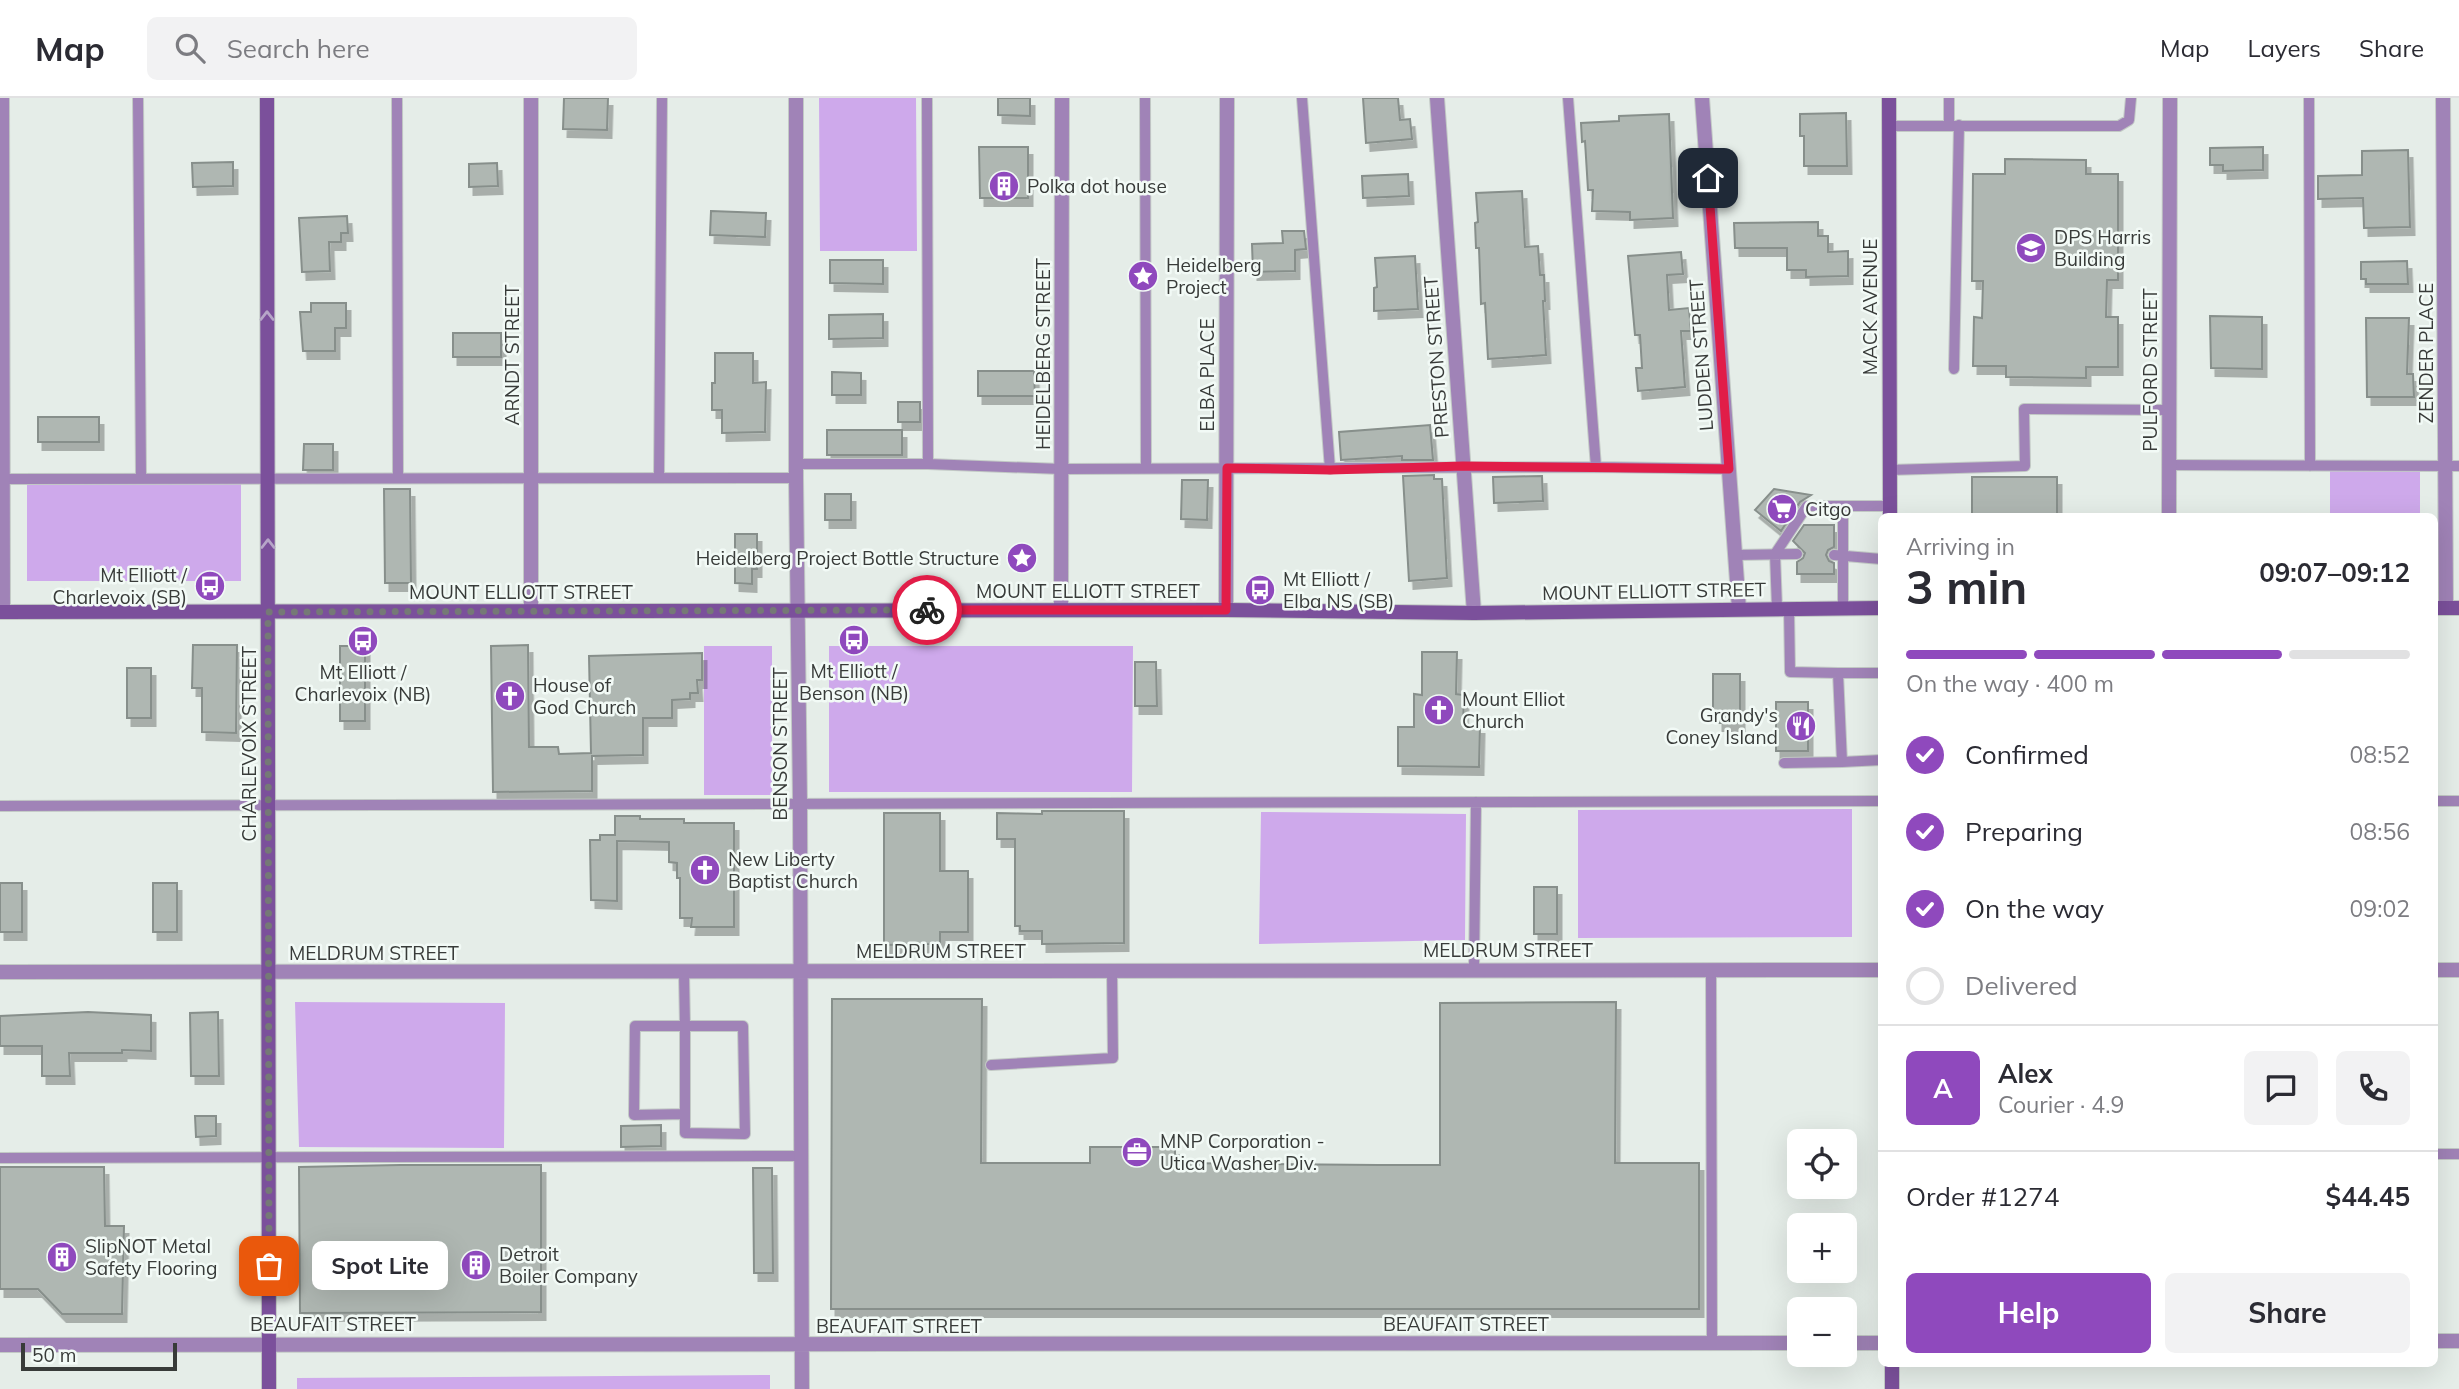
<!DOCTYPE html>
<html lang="en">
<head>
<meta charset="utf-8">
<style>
	:root { --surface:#fff; --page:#f2f2f3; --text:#2b2b33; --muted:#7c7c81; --line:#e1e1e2; --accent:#8f49bd }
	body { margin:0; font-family:Mulish,sans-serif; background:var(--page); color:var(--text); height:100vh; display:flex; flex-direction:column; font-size:26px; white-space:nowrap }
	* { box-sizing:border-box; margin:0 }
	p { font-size:23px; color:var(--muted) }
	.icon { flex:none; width:38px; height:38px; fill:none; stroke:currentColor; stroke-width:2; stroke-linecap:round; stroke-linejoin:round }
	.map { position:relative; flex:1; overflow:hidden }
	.sheet { position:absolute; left:1878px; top:415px; width:560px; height:854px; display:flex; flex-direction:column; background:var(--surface); border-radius:10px; box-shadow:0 7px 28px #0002 }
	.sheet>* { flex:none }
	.fabs { position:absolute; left:1787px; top:1031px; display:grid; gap:14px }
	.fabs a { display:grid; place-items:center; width:70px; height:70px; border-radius:10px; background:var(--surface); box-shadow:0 7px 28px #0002; font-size:35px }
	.scale { position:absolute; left:21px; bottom:18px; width:156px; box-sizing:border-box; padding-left:7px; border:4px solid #383b39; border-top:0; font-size:19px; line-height:24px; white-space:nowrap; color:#383b39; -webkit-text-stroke:5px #f2faf6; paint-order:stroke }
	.pin { position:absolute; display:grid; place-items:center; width:60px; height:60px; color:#fff; margin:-30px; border-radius:14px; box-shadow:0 4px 10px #0006 }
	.courier { position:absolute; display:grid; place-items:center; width:70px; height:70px; margin:-35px; border:5px solid #e11d48; border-radius:50%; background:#fff; color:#222; box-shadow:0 2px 9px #0007 }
	.bubble { position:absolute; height:49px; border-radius:10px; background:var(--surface); box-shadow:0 7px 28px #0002; font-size:23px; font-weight:700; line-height:49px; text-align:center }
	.head em { font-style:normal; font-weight:700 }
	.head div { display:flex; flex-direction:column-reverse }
	.head { display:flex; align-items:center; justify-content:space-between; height:119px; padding:0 28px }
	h1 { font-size:46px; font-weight:700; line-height:52px }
	.bar { display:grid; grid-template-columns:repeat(4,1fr); gap:10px 7px; align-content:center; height:84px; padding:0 28px }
	.bar i { height:9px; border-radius:5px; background:var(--line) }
	.bar .current { background:var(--accent) }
	.bar p { grid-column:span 4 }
	.line { display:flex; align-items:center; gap:18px; padding:0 28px; border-top:2px solid var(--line) }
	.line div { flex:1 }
	.round { display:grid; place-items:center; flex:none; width:74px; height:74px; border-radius:10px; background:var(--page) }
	ol { padding:0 28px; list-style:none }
	li { display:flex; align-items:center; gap:21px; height:77px }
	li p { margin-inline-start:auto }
	li .icon { padding:7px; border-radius:50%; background:var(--accent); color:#fff; stroke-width:4 }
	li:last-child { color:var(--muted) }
	li i { width:38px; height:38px; border:4px solid var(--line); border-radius:50% }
	.button { display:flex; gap:14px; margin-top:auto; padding:14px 28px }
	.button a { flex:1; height:80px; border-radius:10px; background:var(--accent); color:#fff; font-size:28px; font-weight:700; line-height:80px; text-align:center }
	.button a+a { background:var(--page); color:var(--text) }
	header { display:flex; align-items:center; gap:42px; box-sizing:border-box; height:98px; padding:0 35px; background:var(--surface); border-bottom:2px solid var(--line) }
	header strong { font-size:33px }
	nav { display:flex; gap:38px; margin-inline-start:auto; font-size:24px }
	.search { width:490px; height:63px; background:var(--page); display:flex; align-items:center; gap:18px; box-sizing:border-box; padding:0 24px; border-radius:10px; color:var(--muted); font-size:26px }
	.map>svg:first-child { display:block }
	.green { fill:#cea9eb }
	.building { fill:#afb7b2; stroke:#878f8b; stroke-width:2; filter:url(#shadow) }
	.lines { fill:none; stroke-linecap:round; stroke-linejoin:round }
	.lane-casing { stroke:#c2c9c5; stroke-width:12 }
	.street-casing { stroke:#c2c9c5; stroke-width:16 }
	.secondary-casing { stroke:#c2c9c5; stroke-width:16 }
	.lane { stroke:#a083b7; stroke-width:10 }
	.street { stroke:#a083b7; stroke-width:14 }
	.secondary { stroke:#7b509b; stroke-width:14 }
	.oneway { stroke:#b6a5c8 }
	.done { stroke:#757976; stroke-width:7; stroke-dasharray:0 12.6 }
	.route { stroke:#e11d48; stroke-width:9 }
	.labels { text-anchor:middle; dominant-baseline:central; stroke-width:5; stroke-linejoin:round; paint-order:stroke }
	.poi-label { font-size:19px; fill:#383b39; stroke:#f2faf6; text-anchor:start }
	.street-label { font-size:19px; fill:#383b39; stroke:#f2faf6 }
</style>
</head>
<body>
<header>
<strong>Map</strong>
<div class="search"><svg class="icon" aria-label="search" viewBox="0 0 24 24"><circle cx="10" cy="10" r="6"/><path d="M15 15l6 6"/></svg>Search here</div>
<nav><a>Map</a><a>Layers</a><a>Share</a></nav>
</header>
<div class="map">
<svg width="2459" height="1291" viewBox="0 0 2459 1291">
	<defs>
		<filter id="shadow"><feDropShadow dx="4.5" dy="8" stdDeviation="0" flood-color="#0004"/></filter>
	</defs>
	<rect width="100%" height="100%" fill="#e5ede8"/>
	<path class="green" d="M819 0H916L917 153H820Z
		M2330 373H2420V418H2330Z
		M27 385H241V483H27Z
		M704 548H772V697H704Z
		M829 548H1133L1132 694H829Z
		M1852 711V839L1578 840V712Z
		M1261 714 1466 716 1465 842 1259 846Z
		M295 904 505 905 504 1050 299 1049Z
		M770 1277V1291H297V1280Z"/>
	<path class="building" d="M564 0H608L607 32 563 31Z
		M998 0H1030V18L998 17Z
		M1363 0H1398L1400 22 1410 21 1412 41 1366 45Z
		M1846 15 1847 68H1804V38H1800V16Z
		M1669 16 1673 120 1630 122V114L1592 113 1593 92H1588L1585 43 1582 44 1581 25 1619 23V18Z
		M979 49H1028V100H980Z
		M2263 49V72L2223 73V67H2210V50Z
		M2408 52 2410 129 2364 130 2363 100 2318 101V78L2362 77V53Z
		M2005 61 2086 62V76H2118V182H2107L2106 219H2118V269H2086V280L2006 279V268H1973L1974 219 1982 220 1983 183H1972L1973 76H2005Z
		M233 64V88L193 89 192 65Z
		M497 65 498 88 469 89V66Z
		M1408 76 1409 98 1363 100 1362 78Z
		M1522 93 1525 149 1538 148 1540 177H1544L1545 203H1543L1546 257 1488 261 1485 205 1481 206 1479 150H1476L1475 125 1478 124 1476 95Z
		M711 113 766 115 765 139 710 137Z
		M347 118 348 135H341V144H329L330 173 302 174 299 120Z
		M1818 124V138H1828V154L1848 153V178L1806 179V172H1787V150H1735L1734 125Z
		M1282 133H1304L1306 151 1295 152V173L1253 174 1252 146 1283 145Z
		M1681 154 1683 176 1667 177 1669 212 1689 210 1691 233H1681L1685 289 1638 293 1636 270H1642L1640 237H1635L1628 158Z
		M1415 158 1418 211 1374 213V190L1377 189 1375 160Z
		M830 162H883V186L830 185Z
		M2407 163 2408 186H2366V181H2361V164Z
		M311 205H346V230H335V253H303L300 214H311Z
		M883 216V240L829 241V217Z
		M2210 218 2262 219V271L2211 270Z
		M2366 220H2409L2407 276H2413L2414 299H2367Z
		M453 235H501V259H453Z
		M715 255H753V285L766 284 765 334 722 335V312H712V285H715Z
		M978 273H1034L1035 298H978Z
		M832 274 861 275V297H832Z
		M898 304H920V324H898Z
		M38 319H99V344H38Z
		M1430 327 1433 362H1402V358L1341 362 1339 334Z
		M827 332H902V357H827Z
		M304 346H333V372H303Z
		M1434 377V381H1442L1447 480 1409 483 1403 378Z
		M1542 378 1543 403 1494 405 1493 379Z
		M1972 379H2057V418H1972Z
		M1182 382H1208L1207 422 1181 421Z
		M384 391H410L411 485H385Z
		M1774 391 1811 397 1800 404 1781 433 1755 412Z
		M825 396H851V422H825Z
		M1804 427H1834V449L1828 452 1826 457 1829 463 1834 465V476H1797V464L1803 460 1805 455 1793 443Z
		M735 436H757V471H752V486L735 485Z
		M193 547H237L236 635 202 634V590H192Z
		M528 547 529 649H558L559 656 591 655 589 558 702 555V582H697L698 595H690V601L672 602V620H643V657L592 658V693L493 694 491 548Z
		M340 548H365V623H340Z
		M1422 554H1457L1456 596 1464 597 1463 628H1480L1479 669 1398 668V629H1414V596L1422 597Z
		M1135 564H1156L1157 608H1135Z
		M127 570H151V620H127Z
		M1713 576H1740V625H1718V613H1713Z
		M1776 604H1808V653H1776Z
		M1042 713H1124V845L1042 846V833H1020V828H1015V741H997V715L1042 716Z
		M884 715H940V773H968V834H940V846L884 847Z
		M615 718H640V721H684V725H734V829H691L692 820H680V780H677V765L669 764V744L617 743V803L591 802 590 742H600V737H615Z
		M0 785H22V834H0Z
		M153 785H177V834H153Z
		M1534 789H1557V836H1534Z
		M832 901H982L981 1065H1090V1049H1175V1065L1378 1067H1440V905L1616 904 1615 1065H1699V1211H831Z
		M88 914 151 917V953L122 952V955H69L70 978H42V948H0V918Z
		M218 914 219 978H191L190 915Z
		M195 1018H216V1038L196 1039Z
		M661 1027V1048L621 1049V1028Z
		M400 1067H541V1214L300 1215 299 1069Z
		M0 1069H104L105 1128H124L122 1216H62L38 1191H0Z
		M753 1070H772L773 1175H754Z"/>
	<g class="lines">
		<g class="lane-casing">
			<path id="lane" d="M138 0 141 380
				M397 0 398 380
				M927 0 928 366
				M1145 0 1146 370
				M1302 0 1330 371
				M1568 0 1596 369 1729 371
				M2309 0 2310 368
				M1949 27V0
				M1889 28H2119L2129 22 2131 0
				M1954 271 1959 27
				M796 366H928L1061 371 1596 369
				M2169 367 2459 368
				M1889 372 2025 368 2024 311 2169 312
				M659 380 662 0
				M0 381 796 380
				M1735 457 1797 456
				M1834 457 1881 461
				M1777 510 1775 456 1807 408H1890
				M1843 510V408
				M1838 575H1881
				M1842 664 1881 662
				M1784 665 1842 664 1838 575 1790 574 1789 511
				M2434 703H2459
				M0 708 1881 703
				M1474 871 1476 704
				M1711 872 1712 1245
				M684 875 685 928V1035L745 1036 743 928H635L634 1017 685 1016
				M991 967 1113 960 1112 872
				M2434 1056H2459
				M0 1060 801 1058"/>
		</g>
		<g class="street-casing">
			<path id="street" d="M2 0 3 514
				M796 0V380L800 706 802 1291
				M1437 0 1474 515
				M1702 0 1739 511
				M2443 0 2446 510
				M2169 418 2170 0
				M1061 512 1062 0
				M1226 512 1227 0
				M531 513V0
				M2434 872H2459
				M0 874 1881 872
				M2434 1243H2459
				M1844 1245H1881
				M0 1247 1799 1245"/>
		</g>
		<g class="secondary-casing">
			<path id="secondary" d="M267 0 269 1291
				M1889 0 1890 418
				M2434 510H2459
				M0 514 1226 512 1474 515 1881 510
				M1892 1291V1265"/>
		</g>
		<use href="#lane" class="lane"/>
		<use href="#street" class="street"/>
		<use href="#secondary" class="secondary"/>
	</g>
	<defs><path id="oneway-chevron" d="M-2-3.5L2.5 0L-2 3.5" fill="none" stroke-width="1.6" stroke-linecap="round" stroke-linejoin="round" transform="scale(1.75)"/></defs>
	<g class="oneway">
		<use href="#oneway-chevron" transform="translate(267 218) rotate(-90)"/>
		<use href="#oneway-chevron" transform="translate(268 446) rotate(-90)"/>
	</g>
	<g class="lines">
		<path class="done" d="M269 1168 268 514 927 512"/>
		<path class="route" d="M927 512H1226L1227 370 1330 372 1463 368 1729 371 1708 80"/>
	</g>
	<defs>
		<g id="building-disc" transform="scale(1.575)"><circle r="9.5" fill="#8f49bd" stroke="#f2faf6"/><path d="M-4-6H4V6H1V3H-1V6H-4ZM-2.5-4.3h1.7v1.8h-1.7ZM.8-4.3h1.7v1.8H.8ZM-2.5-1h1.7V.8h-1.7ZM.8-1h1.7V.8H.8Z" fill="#fff"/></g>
		<g id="school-disc" transform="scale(1.575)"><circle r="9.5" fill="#8f49bd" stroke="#f2faf6"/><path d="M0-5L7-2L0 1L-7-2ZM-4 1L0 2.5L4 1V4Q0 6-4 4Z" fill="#fff"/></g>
		<g id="sight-disc" transform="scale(1.575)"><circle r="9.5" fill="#8f49bd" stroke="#f2faf6"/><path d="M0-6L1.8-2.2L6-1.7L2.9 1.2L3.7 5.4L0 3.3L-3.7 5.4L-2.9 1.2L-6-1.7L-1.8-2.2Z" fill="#fff"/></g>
		<g id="supermarket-disc" transform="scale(1.575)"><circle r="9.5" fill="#8f49bd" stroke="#f2faf6"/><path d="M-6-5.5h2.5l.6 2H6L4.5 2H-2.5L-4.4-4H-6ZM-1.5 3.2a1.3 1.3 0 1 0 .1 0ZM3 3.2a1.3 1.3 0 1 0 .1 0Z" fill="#fff"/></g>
		<g id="bus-disc" transform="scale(1.575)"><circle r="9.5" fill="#8f49bd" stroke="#f2faf6"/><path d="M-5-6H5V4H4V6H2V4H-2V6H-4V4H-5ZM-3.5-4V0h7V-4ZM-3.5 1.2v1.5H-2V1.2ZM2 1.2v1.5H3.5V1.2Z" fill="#fff"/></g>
		<g id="church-disc" transform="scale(1.575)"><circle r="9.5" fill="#8f49bd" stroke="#f2faf6"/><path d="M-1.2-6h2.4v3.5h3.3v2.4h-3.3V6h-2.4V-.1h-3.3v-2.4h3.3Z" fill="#fff"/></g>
		<g id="restaurant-disc" transform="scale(1.575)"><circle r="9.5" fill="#8f49bd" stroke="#f2faf6"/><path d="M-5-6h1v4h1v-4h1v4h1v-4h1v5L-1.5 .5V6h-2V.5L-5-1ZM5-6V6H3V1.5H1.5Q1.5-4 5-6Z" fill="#fff"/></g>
		<g id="office-disc" transform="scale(1.575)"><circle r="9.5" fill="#8f49bd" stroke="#f2faf6"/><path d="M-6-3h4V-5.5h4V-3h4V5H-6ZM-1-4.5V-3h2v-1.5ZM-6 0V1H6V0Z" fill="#fff"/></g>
	</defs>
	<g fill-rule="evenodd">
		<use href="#building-disc" x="1004" y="88"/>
		<use href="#school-disc" x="2031" y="150"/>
		<use href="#sight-disc" x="1143" y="178"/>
		<use href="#supermarket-disc" x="1782" y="411"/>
		<use href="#sight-disc" x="1022" y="460"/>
		<use href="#bus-disc" x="210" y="488"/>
		<use href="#bus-disc" x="1260" y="492"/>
		<use href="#bus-disc" x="854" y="542"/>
		<use href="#bus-disc" x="363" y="543"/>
		<use href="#church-disc" x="510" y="598"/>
		<use href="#church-disc" x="1439" y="612"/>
		<use href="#restaurant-disc" x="1801" y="628"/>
		<use href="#church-disc" x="705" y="772"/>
		<use href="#office-disc" x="1137" y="1054"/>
		<use href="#building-disc" x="62" y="1159"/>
		<use href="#building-disc" x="476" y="1167"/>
	</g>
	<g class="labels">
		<g class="poi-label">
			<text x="1027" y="88">Polka dot house</text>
			<text x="2054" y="139">DPS Harris<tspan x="2054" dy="22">Building</tspan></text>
			<text x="1166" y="167">Heidelberg<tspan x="1166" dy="22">Project</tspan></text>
			<text x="1805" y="411">Citgo</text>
			<text x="999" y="460" text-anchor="end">Heidelberg Project Bottle Structure</text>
			<text x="187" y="477" text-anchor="end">Mt Elliott /<tspan x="187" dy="22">Charlevoix (SB)</tspan></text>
			<text x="1283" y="481">Mt Elliott /<tspan x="1283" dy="22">Elba NS (SB)</tspan></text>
			<text x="854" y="573" text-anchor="middle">Mt Elliott /<tspan x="854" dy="22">Benson (NB)</tspan></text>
			<text x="363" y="574" text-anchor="middle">Mt Elliott /<tspan x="363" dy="22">Charlevoix (NB)</tspan></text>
			<text x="533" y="587">House of<tspan x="533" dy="22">God Church</tspan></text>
			<text x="1462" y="601">Mount Elliot<tspan x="1462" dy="22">Church</tspan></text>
			<text x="1778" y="617" text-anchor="end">Grandy's<tspan x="1778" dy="22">Coney Island</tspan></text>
			<text x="728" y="761">New Liberty<tspan x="728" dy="22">Baptist Church</tspan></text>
			<text x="1160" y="1043">MNP Corporation -<tspan x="1160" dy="22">Utica Washer Div.</tspan></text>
			<text x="85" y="1148">SlipNOT Metal<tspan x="85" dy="22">Safety Flooring</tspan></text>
			<text x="499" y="1156">Detroit<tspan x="499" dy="22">Boiler Company</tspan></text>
		</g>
		<g class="street-label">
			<text transform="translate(1870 209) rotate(-90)">MACK AVENUE</text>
			<text transform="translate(2426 255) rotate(-90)">ZENDER PLACE</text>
			<text transform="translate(1043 256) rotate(-90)">HEIDELBERG STREET</text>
			<text transform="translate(512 257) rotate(-90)">ARNDT STREET</text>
			<text transform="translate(1701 257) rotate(-94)">LUDDEN STREET</text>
			<text transform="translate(1436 259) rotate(-94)">PRESTON STREET</text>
			<text transform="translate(2150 272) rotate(-90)">PULFORD STREET</text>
			<text transform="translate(1207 277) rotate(-90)">ELBA PLACE</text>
			<text x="1088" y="493">MOUNT ELLIOTT STREET</text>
			<text transform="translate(1654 493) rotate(-1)">MOUNT ELLIOTT STREET</text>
			<text x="521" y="494">MOUNT ELLIOTT STREET</text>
			<text transform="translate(249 646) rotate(-90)">CHARLEVOIX STREET</text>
			<text transform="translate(780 646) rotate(-90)">BENSON STREET</text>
			<text x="1508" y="852">MELDRUM STREET</text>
			<text x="941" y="853">MELDRUM STREET</text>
			<text x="374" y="855">MELDRUM STREET</text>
			<text x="333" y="1226">BEAUFAIT STREET</text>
			<text x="1466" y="1226">BEAUFAIT STREET</text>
			<text x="899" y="1228">BEAUFAIT STREET</text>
		</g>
	</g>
</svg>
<div class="fabs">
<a><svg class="icon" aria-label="locate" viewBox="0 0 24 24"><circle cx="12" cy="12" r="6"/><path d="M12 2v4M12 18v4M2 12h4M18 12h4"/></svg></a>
<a>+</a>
<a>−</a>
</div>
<div class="scale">50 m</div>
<div class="pin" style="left:269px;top:1168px;background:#ea580c"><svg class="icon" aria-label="bag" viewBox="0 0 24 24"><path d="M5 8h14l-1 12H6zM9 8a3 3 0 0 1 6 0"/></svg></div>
<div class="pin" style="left:1708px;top:80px;background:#1f2937"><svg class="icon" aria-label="home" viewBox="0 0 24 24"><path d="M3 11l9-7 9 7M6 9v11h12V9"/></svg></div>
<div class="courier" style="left:927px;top:512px"><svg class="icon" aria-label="bike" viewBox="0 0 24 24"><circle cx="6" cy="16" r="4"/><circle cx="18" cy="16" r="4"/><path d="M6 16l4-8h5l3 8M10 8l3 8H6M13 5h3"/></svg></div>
<div class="bubble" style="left:312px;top:1143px;width:136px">Spot Lite</div>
<section class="sheet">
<div class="head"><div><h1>3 min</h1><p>Arriving in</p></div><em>09:07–09:12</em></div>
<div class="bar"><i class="current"></i><i class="current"></i><i class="current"></i><i></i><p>On the way · 400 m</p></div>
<ol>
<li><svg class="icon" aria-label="check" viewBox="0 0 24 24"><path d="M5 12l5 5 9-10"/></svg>Confirmed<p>08:52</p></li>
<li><svg class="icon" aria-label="check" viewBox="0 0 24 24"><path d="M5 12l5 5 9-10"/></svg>Preparing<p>08:56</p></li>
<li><svg class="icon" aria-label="check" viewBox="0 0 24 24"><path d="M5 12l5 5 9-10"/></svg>On the way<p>09:02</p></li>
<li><i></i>Delivered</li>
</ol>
<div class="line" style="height:126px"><b class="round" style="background:var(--accent);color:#fff">A</b><div><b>Alex</b><p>Courier · 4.9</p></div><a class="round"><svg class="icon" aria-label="chat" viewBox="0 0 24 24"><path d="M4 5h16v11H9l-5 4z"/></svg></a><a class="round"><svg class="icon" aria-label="phone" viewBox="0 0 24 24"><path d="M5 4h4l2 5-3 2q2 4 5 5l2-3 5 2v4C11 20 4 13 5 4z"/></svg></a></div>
<div class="line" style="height:91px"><div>Order #1274</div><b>$44.45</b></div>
<div class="button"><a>Help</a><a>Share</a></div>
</section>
</div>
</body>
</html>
